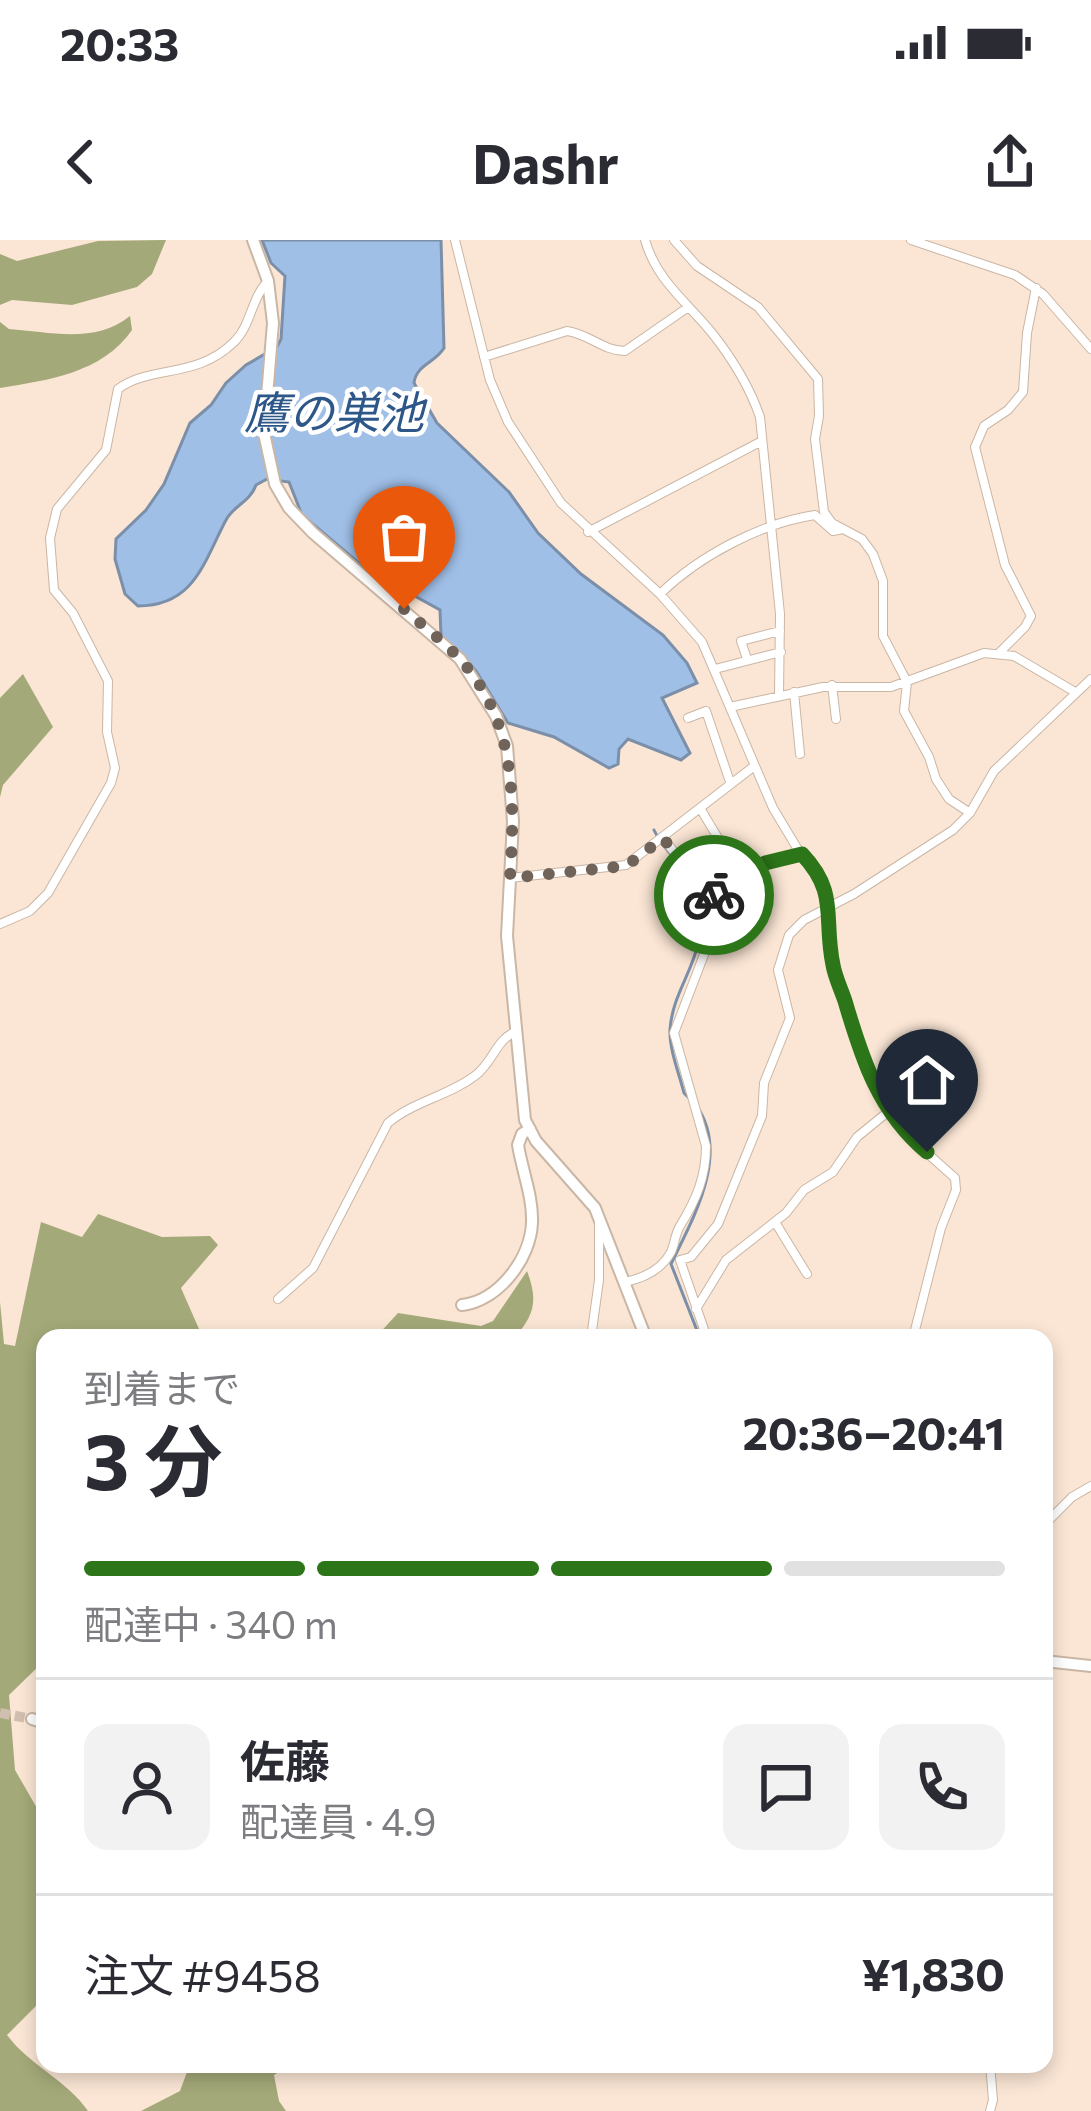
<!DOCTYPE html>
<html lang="ja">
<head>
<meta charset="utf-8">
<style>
	:root { --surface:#fff; --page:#f2f2f3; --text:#2b2b33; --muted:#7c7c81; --line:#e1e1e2; --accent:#2c7519 }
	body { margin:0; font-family:Commissioner,"Noto Sans JP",sans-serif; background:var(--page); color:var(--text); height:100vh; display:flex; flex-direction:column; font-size:45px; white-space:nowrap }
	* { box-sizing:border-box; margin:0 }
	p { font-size:39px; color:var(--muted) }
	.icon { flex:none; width:66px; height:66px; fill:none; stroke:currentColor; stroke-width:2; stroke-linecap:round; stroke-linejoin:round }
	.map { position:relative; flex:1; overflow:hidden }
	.drawer { position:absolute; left:36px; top:1089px; width:1017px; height:744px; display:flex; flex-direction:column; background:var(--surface); border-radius:24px; box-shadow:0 6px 18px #0003 }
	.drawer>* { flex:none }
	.pin { position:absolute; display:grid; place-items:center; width:102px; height:102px; color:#fff; margin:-123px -51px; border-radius:50% 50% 50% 0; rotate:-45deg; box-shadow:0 0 12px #0007 }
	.pin .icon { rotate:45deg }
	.courier { position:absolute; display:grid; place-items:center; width:120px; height:120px; margin:-60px; border:9px solid #2c7519; border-radius:50%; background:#fff; color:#222; box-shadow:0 3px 15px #0007 }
	.summary em { font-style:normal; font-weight:700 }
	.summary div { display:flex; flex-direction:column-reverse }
	.summary { display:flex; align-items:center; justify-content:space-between; height:204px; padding:0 48px }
	h1 { font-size:78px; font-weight:700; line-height:90px }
	.bar { display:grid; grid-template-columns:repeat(4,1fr); gap:18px 12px; align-content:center; height:144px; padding:0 48px }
	.bar i { height:15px; border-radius:9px; background:var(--line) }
	.bar .active { background:var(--accent) }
	.bar p { grid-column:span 4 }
	.line { display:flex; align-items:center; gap:30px; padding:0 48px; border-top:3px solid var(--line) }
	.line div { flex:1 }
	.round { display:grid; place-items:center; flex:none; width:126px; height:126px; border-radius:24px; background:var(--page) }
	.status { display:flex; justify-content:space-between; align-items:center; height:84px; padding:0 60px; background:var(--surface); direction:ltr }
	.status svg { height:33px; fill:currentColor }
	header { display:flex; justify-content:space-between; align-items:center; height:156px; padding:0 48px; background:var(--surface); font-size:54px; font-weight:700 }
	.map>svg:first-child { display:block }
	.forest { fill:#a4a979 }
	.water { fill:#a0bfe7; stroke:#7b8fa9; stroke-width:3 }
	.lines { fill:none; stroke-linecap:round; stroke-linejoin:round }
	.stream { stroke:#7b8fa9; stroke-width:3 }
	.secondary-tunnel { stroke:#d0beaf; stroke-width:10; stroke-dasharray:10 5; stroke-linecap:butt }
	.street-casing { stroke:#cab6a5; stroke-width:10 }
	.secondary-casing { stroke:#cab6a5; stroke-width:14 }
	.street { stroke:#fff; stroke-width:8 }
	.secondary { stroke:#fff; stroke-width:10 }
	.done { stroke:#70645a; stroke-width:12; stroke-dasharray:0 21.6 }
	.route { stroke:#2c7519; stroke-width:15 }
	.labels { text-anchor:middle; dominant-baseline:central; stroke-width:9; stroke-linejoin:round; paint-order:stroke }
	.water-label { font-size:45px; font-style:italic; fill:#2d5689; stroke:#fff }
</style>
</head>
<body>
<div class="status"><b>20:33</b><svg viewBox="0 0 49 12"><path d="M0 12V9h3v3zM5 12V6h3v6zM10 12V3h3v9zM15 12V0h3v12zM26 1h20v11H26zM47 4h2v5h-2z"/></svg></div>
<header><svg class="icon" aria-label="back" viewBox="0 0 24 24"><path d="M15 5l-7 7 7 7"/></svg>Dashr<svg class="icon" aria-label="share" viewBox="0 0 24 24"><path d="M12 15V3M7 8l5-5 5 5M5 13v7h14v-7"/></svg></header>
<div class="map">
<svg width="1091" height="1871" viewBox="0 0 1091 1871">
	<rect width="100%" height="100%" fill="#fbe6d5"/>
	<path class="forest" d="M166 0 152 34 137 47 72 65 12 60 0 65V14L17 21 98 1Z
		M130 76 132 90C102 133 49 140 0 148V82L9 89C50 92 96 104 130 76Z
		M23 434 53 487 3 545 0 557V458Z
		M98 974 162 997 210 996 218 1005 181 1048 203 1098H45V1252L41 1267 45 1279V1420L9 1455 15 1530 45 1582V1757L7 1795C30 1826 67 1840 88 1871H0V1062L4 1104 15 1106 41 982 82 997Z
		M527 1031C538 1060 535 1075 514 1098L425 1095 375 1098 398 1073 481 1086 493 1081Z
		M190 1824H293L274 1835 279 1861 286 1871H141L180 1851Z"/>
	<path class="water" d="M262 0H441L444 108C435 123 416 125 414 143L437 183 509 252 538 293 581 334 663 395 687 423 697 443 662 458 690 513 681 520 628 499 619 509 618 524 609 528 554 497 508 483 476 431 441 396 440 370 366 329 302 275 289 242 267 239 256 245C250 262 233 266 226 280 204 321 195 366 138 366L125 354 115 319 116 299 146 270 164 244 190 183 211 165 226 143 246 125 277 107 281 99 285 36 271 23Z"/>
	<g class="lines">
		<path class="stream" d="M654 590C664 613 689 628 696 652 714 714 674 739 670 789 669 809 679 833 684 853L689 858
			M696 865C731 914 693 978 671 1024L700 1098"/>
		<path class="secondary-tunnel" d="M0 1473 32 1479"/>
		<g class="street-casing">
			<path id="street" d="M455 0 490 140 508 182 561 263 660 354 702 402 773 568 797 608 818 631 825 645 832 724 866 831 908 896 955 938 956 950 941 988 913 1098
				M645 0C657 41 686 61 712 93 731 117 750 148 760 177L780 374 779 455
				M674 0 697 26 758 67 818 139 819 176 815 199 824 272 832 283 862 299 873 314 883 341V396L907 442 904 471 929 517 936 539 949 559 970 573
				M911 0 1015 35 1043 54 1091 109
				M484 117 567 91C589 94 603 111 625 111L687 68
				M588 292 762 201
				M660 354C699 316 761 283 815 275L833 291 843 289
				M999 413 1025 387 1031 376 1005 325 975 207 984 186 1008 170 1023 152 1027 93 1036 48
				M747 419 741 401 780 391
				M715 429 781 412
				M832 445 836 479
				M794 452 800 514
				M730 467 823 447H891L984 413 1014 416 1075 452
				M688 478 706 471 730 542
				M700 568 742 638
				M510 638 626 625 753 527
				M702 659 726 650 772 620 802 614
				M0 684 30 671 48 653 111 543 115 528 107 492 108 441 73 373 54 350 50 298 57 269 106 210 118 149C150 125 197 139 234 102 251 86 251 59 267 42
				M775 982 807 1034
				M680 1020 691 1017 718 984 762 876 764 843 790 778 778 730 789 695 804 680 854 654 953 590 970 573 994 531 1091 439
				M680 1020 707 1098
				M625 1042C644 1038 662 1029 671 1012 675 1003 675 994 680 986 696 960 706 937 706 906L674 793 705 712 703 669 696 640 663 598
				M278 1059 313 1028 388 883C414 861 449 856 476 835 492 823 497 799 515 792
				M696 1069 726 1020 786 973 804 950 833 932 857 897 889 871
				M591 1098 599 1040V983
				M1044 1285 1072 1257 1091 1246
				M990 1871 993 1860 990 1824"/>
		</g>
		<g class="secondary-casing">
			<path id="secondary" d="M253 0 268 41 273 83 264 193 275 244 289 268 313 293 460 419 496 476 507 506 513 581 507 696 525 880 536 901 595 968 646 1098
				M462 1065C498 1061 531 1019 532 982 533 957 522 930 518 905L522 894 530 889
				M1044 1421 1091 1426
				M32 1479 45 1483"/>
		</g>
		<use href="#street" class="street"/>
		<use href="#secondary" class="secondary"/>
	</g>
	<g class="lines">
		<path class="done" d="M404 369C422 385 443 401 460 419 516 481 515 559 510 638L626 626 663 598 696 640 702 659 714 655"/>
		<path class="route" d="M714 655 765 623 802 614C839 653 823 678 833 725 835 737 841 749 845 761 862 819 879 872 927 912"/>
	</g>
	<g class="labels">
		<g class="water-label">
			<text x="334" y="170">鷹の巣池</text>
		</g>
	</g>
</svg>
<div class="pin" style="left:404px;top:369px;background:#ea580c"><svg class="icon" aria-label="bag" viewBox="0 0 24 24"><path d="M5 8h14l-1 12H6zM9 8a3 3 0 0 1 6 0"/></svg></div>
<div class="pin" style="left:927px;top:912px;background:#1f2937"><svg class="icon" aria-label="home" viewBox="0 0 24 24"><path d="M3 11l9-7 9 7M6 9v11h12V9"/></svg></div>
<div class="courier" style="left:714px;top:655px"><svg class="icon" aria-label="bike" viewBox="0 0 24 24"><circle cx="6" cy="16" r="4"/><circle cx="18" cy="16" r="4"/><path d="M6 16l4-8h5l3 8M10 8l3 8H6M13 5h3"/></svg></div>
<section class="drawer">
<div class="summary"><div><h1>3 分</h1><p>到着まで</p></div><em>20:36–20:41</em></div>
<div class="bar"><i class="active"></i><i class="active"></i><i class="active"></i><i></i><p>配達中 · 340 m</p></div>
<div class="line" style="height:216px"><a class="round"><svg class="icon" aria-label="person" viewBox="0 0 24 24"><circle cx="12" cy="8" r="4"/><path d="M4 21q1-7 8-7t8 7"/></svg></a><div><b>佐藤</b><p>配達員 · 4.9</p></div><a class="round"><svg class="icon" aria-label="chat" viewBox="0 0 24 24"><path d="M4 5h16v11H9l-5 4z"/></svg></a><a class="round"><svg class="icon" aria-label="phone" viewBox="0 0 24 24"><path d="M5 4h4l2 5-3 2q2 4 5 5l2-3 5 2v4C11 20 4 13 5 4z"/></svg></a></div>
<div class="line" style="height:156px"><div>注文 #9458</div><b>¥1,830</b></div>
</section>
</div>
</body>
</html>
